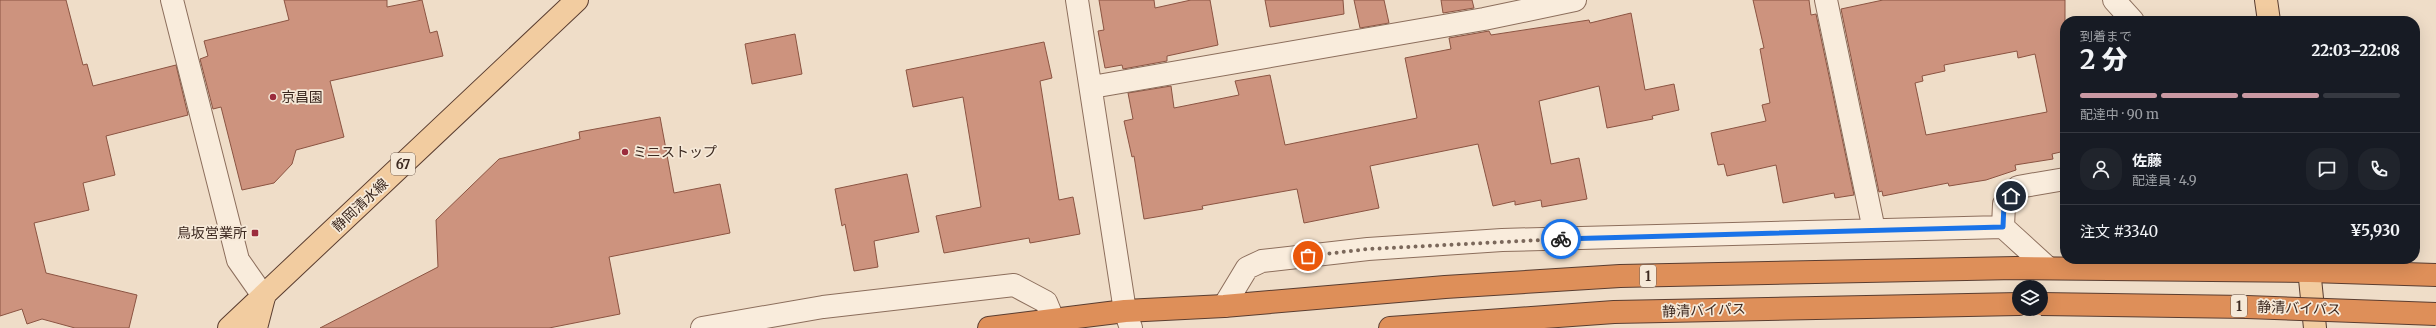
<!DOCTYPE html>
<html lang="ja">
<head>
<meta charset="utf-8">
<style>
	:root { --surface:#171b24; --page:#20242c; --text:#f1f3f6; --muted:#9ea1a6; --line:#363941; --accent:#ca99a3 }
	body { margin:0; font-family:Merriweather,"Noto Sans JP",serif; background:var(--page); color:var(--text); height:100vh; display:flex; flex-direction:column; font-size:15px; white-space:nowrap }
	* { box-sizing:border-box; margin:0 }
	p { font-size:13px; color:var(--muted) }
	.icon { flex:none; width:22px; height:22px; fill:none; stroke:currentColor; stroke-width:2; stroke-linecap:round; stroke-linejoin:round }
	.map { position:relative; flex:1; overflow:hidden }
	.details { position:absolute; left:2060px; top:16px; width:360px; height:248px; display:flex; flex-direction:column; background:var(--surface); border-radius:16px; box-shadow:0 4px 16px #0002 }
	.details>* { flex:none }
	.fabs { position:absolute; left:2012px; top:280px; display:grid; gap:8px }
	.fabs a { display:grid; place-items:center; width:36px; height:36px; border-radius:50%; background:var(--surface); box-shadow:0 4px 16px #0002; font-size:20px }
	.pin { position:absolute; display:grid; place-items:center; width:34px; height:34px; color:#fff; margin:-17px; border:2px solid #fff; border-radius:50%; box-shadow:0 1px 4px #0007 }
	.courier { position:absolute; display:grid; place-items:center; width:40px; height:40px; margin:-20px; border:3px solid #1a73e8; border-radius:50%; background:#fff; color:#222; box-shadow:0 1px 5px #0007 }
	.summary em { font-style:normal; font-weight:800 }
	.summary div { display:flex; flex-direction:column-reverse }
	.summary { display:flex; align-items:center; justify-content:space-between; height:68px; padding:0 20px }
	h1 { font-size:26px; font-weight:800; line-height:30px }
	.bar { display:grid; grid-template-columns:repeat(4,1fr); gap:6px 4px; align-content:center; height:48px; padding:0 20px }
	.bar i { height:5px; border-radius:3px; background:var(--line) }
	.bar .current { background:var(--accent) }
	.bar p { grid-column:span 4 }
	.line { display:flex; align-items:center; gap:10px; padding:0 20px; border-top:1px solid var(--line) }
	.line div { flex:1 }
	.round { display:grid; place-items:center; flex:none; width:42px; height:42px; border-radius:16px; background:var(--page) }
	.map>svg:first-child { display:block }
	.building { fill:#cd937e; stroke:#8b5442; fill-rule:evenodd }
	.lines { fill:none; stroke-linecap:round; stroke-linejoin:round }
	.minor-casing { stroke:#8c6e5c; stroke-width:24 }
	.major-casing { stroke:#5a3d30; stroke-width:24 }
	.highway-casing { stroke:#5a3d30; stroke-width:24 }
	.minor { stroke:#f9ecdc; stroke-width:22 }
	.major { stroke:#f2cca0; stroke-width:22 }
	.highway { stroke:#de8f59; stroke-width:22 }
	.highway-bridge-casing { stroke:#5a3d30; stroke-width:24; stroke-linecap:butt }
	.highway-bridge { stroke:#de8f59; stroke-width:22 }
	.done { stroke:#7b685b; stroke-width:4; stroke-dasharray:0 7.2 }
	.route { stroke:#1a73e8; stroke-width:5 }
	.poi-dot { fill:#9b2c3d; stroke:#f6e9d8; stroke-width:1.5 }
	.labels { text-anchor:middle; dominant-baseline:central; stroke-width:3.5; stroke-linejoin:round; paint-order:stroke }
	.shield { fill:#f6e9d8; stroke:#746357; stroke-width:1 }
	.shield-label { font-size:13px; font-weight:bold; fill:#3c2920 }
	.poi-label { font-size:14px; fill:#3c2920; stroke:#f6e9d8; text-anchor:start }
	.street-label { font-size:14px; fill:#3c2920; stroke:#f6e9d8 }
</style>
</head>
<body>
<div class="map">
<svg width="2436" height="328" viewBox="0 0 2436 328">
	<rect width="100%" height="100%" fill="#efddc8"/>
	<path class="building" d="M0 0H66L83 65 87 64 93 86 176 65 188 115 106 136 115 175 83 183 89 210 34 223 46 273 137 295 129 328H75L42 319 27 324 22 309 0 316Z
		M284 0H387V7L422 0 430 33 437 31 443 56 330 81 344 137 296 150 292 164 274 183 242 190 221 107 213 109 200 59 208 56 204 41 289 20Z
		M1099 0H1154L1155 8 1191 0H1210L1218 45 1167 56V61L1123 69 1122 65 1105 68 1098 31 1104 30Z
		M1265 0H1343L1344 14 1270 27Z
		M1354 0H1384L1389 23 1360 28Z
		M1441 0H1472L1474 8 1443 13Z
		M1753 0H1809L1811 15 1816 14 1854 195 1835 198 1834 193 1783 203 1776 165 1727 176 1724 164 1718 165 1711 133 1766 121 1762 105 1770 103 1760 49 1764 48Z
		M1883 0H2065V151L2052 154 2053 159 2015 165 2016 170 1986 180 1949 186 1948 183 1883 196 1882 191 1879 192 1841 9ZM2017 51 2018 58 2035 54 2047 112 1926 135 1915 83 1923 81 1922 76 1945 71 1944 65Z
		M1631 13 1645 90 1674 84 1679 110 1652 116 1653 119 1607 128 1599 86 1539 101 1551 164 1579 158 1587 199 1542 207 1541 200 1515 205V201L1493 206 1478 144 1370 166 1379 208 1304 223 1297 189 1202 206 1203 209 1144 219 1134 156 1132 157 1124 121 1133 119 1128 93 1171 86 1174 108 1239 95 1235 81 1270 75 1285 145 1417 118 1405 58 1451 49 1449 38 1489 31 1491 35 1589 20 1590 23Z
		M795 34 802 74 752 84 745 44Z
		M1044 42 1052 78 1040 81 1059 200 1073 197 1080 234 1030 243 1029 238 944 253 936 216 981 207 963 97 913 107 906 70Z
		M660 117 674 193 720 184 730 233 609 257 620 314 549 328H320L438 267 436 220 499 159 580 139 579 132Z
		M907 174 919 232 874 241 878 267 854 271 845 224 842 226 835 189Z"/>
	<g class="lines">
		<g class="minor-casing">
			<path id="minor" d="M172 0 238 260 264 297
				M1077 0 1125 311 1131 328
				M1826 0 1874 230
				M2114 0 2133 21
				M1092 87 1484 19 1575 0
				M2003 227 2004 204 2018 187 2065 179
				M1224 306 1247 268 1262 261 1368 249 1502 240 2003 227 2048 268
				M702 328 823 307 1014 285 1046 302 1053 319"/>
		</g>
		<g class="major-casing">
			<path id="major" d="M2266 0 2269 21
				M2308 259 2315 328
				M229 328 577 0
				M256 328 264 297"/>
		</g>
		<g class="highway-casing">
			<path id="highway" d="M989 328 1125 311 1224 306 1445 287 1620 276 2016 268 2310 271 2436 275
				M1390 328 1614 312 2019 304"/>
		</g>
		<use href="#minor" class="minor"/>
		<use href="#major" class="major"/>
		<use href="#highway" class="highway"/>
		<g class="highway-bridge-casing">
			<path id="highway-bridge" d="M2041 304 2247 307 2436 314"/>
		</g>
		<use href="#highway-bridge" class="highway-bridge"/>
	</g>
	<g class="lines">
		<path class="done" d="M1308 256 1368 249 1561 239"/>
		<path class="route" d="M1561 239 2003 227 2004 204 2011 196"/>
	</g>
	<g class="poi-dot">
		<circle cx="273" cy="97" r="4"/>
		<circle cx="625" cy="152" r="4"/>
		<rect x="251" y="229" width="8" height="8" rx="2"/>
	</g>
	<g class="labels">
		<g class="shield">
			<rect x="391" y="153" width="24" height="22" rx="3"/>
			<rect x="1640" y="265" width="16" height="22" rx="3"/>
			<rect x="2231" y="295" width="16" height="22" rx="3"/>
		</g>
		<g class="shield-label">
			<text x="403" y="164">67</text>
			<text x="1648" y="276">1</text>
			<text x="2239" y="306">1</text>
		</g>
		<g class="poi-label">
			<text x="281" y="97">京昌園</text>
			<text x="633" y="152">ミニストップ</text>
			<text x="247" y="233" text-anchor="end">鳥坂営業所</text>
		</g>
		<g class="street-label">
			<text transform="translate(360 205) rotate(-43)">静岡清水線</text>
			<text transform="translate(2299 308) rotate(2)">静清バイパス</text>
			<text transform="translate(1704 310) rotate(-2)">静清バイパス</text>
		</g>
	</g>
</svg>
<div class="fabs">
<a><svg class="icon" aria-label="layers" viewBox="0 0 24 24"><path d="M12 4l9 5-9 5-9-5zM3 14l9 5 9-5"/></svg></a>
</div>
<div class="pin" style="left:1308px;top:256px;background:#ea580c"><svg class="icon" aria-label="bag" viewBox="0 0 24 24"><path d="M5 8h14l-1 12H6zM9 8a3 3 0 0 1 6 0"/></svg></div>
<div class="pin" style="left:2011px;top:196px;background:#1f2937"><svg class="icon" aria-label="home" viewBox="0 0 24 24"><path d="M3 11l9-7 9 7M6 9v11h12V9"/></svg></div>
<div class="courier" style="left:1561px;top:239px"><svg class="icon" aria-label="bike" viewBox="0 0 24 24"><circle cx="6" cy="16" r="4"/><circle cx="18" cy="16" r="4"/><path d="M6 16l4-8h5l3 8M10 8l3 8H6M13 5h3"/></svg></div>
<section class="details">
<div class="summary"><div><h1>2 分</h1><p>到着まで</p></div><em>22:03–22:08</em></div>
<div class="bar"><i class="current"></i><i class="current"></i><i class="current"></i><i></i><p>配達中 · 90 m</p></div>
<div class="line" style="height:72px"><a class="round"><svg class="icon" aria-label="person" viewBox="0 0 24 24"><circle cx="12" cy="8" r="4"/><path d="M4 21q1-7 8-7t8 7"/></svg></a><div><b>佐藤</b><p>配達員 · 4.9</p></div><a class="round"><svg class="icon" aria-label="chat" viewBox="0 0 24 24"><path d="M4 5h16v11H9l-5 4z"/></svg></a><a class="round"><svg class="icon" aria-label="phone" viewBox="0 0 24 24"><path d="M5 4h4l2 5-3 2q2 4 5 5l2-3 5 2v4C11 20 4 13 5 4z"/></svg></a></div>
<div class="line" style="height:52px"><div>注文 #3340</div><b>¥5,930</b></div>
</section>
</div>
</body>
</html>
